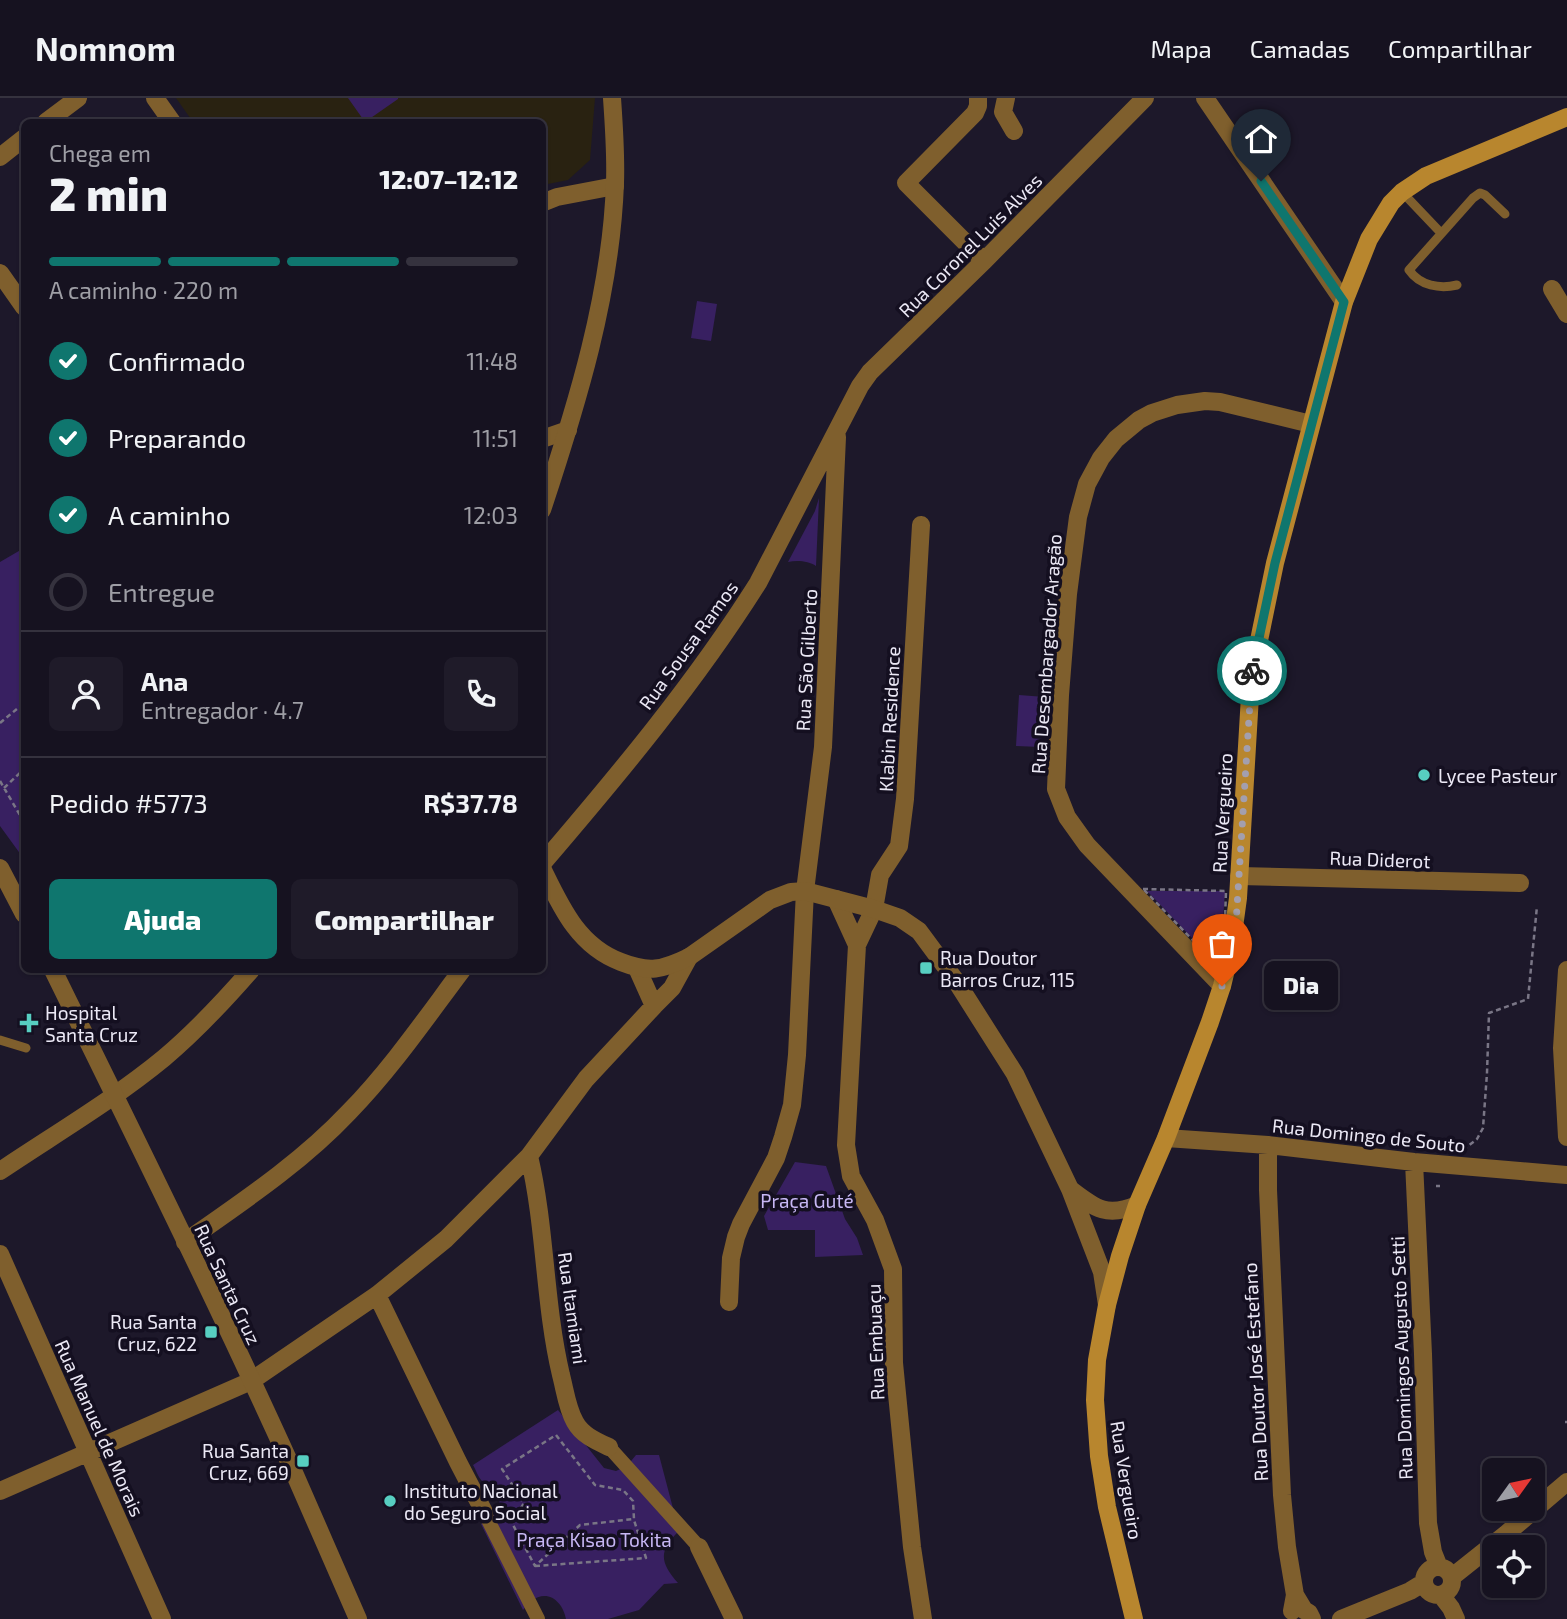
<!DOCTYPE html>
<html lang="pt">
<head>
<meta charset="utf-8">
<style>
	:root { --surface:#161220; --page:#1f1b29; --text:#f1f3f6; --muted:#9e9ea5; --line:#35323e; --accent:#0f766e }
	body { margin:0; font-family:"Exo 2",sans-serif; background:var(--page); color:var(--text); height:100vh; display:flex; flex-direction:column; font-size:26px; white-space:nowrap }
	* { box-sizing:border-box; margin:0 }
	p { font-size:23px; color:var(--muted) }
	.icon { flex:none; width:38px; height:38px; fill:none; stroke:currentColor; stroke-width:2; stroke-linecap:round; stroke-linejoin:round }
	.map { position:relative; flex:1; overflow:hidden }
	.details { position:absolute; left:21px; top:21px; width:525px; height:854px; display:flex; flex-direction:column; background:var(--surface); border-radius:10px; box-shadow:0 2px 5px #0004,0 0 0 2px var(--line) }
	.details>* { flex:none }
	.needle { width:46px; rotate:57deg }
	.fabs { position:absolute; left:1482px; top:1360px; display:grid; gap:14px }
	.fabs a { display:grid; place-items:center; width:63px; height:63px; border-radius:10px; background:var(--surface); box-shadow:0 2px 5px #0004,0 0 0 2px var(--line); font-size:35px }
	.pin { position:absolute; display:grid; place-items:center; width:60px; height:60px; color:#fff; margin:-72px -30px; border-radius:50% 50% 50% 0; rotate:-45deg; box-shadow:0 0 7px #0007 }
	.pin .icon { rotate:45deg }
	.courier { position:absolute; display:grid; place-items:center; width:70px; height:70px; margin:-35px; border:5px solid #0f766e; border-radius:50%; background:#fff; color:#222; box-shadow:0 2px 9px #0007 }
	.bubble { position:absolute; height:49px; border-radius:10px; background:var(--surface); box-shadow:0 2px 5px #0004,0 0 0 2px var(--line); font-size:23px; font-weight:800; line-height:49px; text-align:center }
	.head em { font-style:normal; font-weight:800 }
	.head div { display:flex; flex-direction:column-reverse }
	.head { display:flex; align-items:center; justify-content:space-between; height:119px; padding:0 28px }
	h1 { font-size:46px; font-weight:800; line-height:52px }
	.bar { display:grid; grid-template-columns:repeat(4,1fr); gap:10px 7px; align-content:center; height:84px; padding:0 28px }
	.bar i { height:9px; border-radius:5px; background:var(--line) }
	.bar .selected { background:var(--accent) }
	.bar p { grid-column:span 4 }
	.line { display:flex; align-items:center; gap:18px; padding:0 28px; border-top:2px solid var(--line) }
	.line div { flex:1 }
	.round { display:grid; place-items:center; flex:none; width:74px; height:74px; border-radius:10px; background:var(--page) }
	ol { padding:0 28px; list-style:none }
	li { display:flex; align-items:center; gap:21px; height:77px }
	li p { margin-inline-start:auto }
	li .icon { padding:7px; border-radius:50%; background:var(--accent); color:#fff; stroke-width:4 }
	li:last-child { color:var(--muted) }
	li i { width:38px; height:38px; border:4px solid var(--line); border-radius:50% }
	.button { display:flex; gap:14px; margin-top:auto; padding:14px 28px }
	.button a { flex:1; height:80px; border-radius:10px; background:var(--accent); color:#fff; font-size:28px; font-weight:800; line-height:80px; text-align:center }
	.button a+a { background:var(--page); color:var(--text) }
	header { display:flex; align-items:center; gap:42px; box-sizing:border-box; height:98px; padding:0 35px; background:var(--surface); border-bottom:2px solid var(--line) }
	header strong { font-size:33px }
	nav { display:flex; gap:38px; margin-inline-start:auto; font-size:24px }
	.map>svg:first-child { display:block }
	.education { fill:#292211 }
	.green { fill:#382061 }
	.lines { fill:none; stroke-linecap:round; stroke-linejoin:round }
	.path { stroke:#7a7686; stroke-width:2.5; stroke-dasharray:5 3.5; stroke-linecap:butt }
	.service { stroke:#7f5f2d; stroke-width:9 }
	.pedestrian { stroke:#7f5f2d; stroke-width:14 }
	.minor { stroke:#7f5f2d; stroke-width:18 }
	.tertiary { stroke:#7f5f2d; stroke-width:18 }
	.secondary { stroke:#b8862e; stroke-width:18 }
	.done { stroke:#a39fae; stroke-width:7; stroke-dasharray:0 12.6 }
	.route { stroke:#0f766e; stroke-width:9 }
	.poi-dot { fill:#57cec1; stroke:#140f20; stroke-width:2.5 }
	.labels { text-anchor:middle; dominant-baseline:central; stroke-width:7; stroke-linejoin:round; paint-order:stroke }
	.street-label { font-size:19px; fill:#ebe8f5; stroke:#140f20 }
	.poi-label { font-size:19px; fill:#ebe8f5; stroke:#140f20; text-anchor:start }
	.park-label { font-size:19px; fill:#c7b7f4; stroke:#140f20 }
</style>
</head>
<body>
<header>
<strong>Nomnom</strong>
<nav><a>Mapa</a><a>Camadas</a><a>Compartilhar</a></nav>
</header>
<div class="map">
<svg width="1567" height="1521" viewBox="0 0 1567 1521">
	<rect width="100%" height="100%" fill="#1d182a"/>
	<path class="education" d="M176 0H595L590 62 568 82 543 87 542 24H193Z"/>
	<path class="green" d="M348 0H398V1L365 24Z
		M697 203 717 206 711 243 691 240Z
		M819 400 816 468C809 463 797 462 788 464L815 413Z
		M24 450V761L0 728V464Z
		M1019 597 1045 599 1041 649 1016 648Z
		M1147 793H1225L1223 822 1215 864Z
		M795 1064 826 1068 845 1121 857 1140 863 1157 815 1159V1132H768L764 1118Z
		M558 1312 604 1370 616 1373 627 1368 636 1357H659L679 1433C659 1452 659 1464 678 1485L664 1486 639 1512 608 1521H566C563 1504 548 1490 531 1503 528 1505 526 1509 523 1512L481 1426 499 1413C502 1390 491 1396 482 1383 478 1379 476 1372 473 1367Z"/>
	<g class="lines">
		<path class="path" d="M0 625 24 605
			M0 683 24 724
			M4 690 24 671
			M1143 791 1226 793 1225 821 1216 866Z
			M1463 1052 1477 1041 1483 1030 1487 975 1489 915 1528 901 1537 808
			M1436 1088H1440
			M1565 1324H1567
			M556 1337 595 1387 623 1392 633 1403 634 1421 580 1427 535 1468 512 1425 524 1405 502 1371Z
			M535 1468 646 1460 634 1422"/>
		<path class="service" d="M1402 94 1441 135
			M1457 187C1440 191 1420 188 1409 172L1473 100 1480 95 1485 97 1505 116
			M0 942 26 950"/>
		<path class="pedestrian" d="M609 1349 699 1449
			M484 1414 538 1521"/>
		<path class="minor" d="M155 0 172 24
			M978 0V8L975 15 906 85 984 163
			M1006 0 1003 14 1014 33
			M1205 0 1344 204
			M542 105 557 99 615 88
			M0 175 24 209
			M1552 191 1567 216
			M542 341 568 332
			M921 427 905 701 899 748 880 777 874 811 857 847 846 1047 851 1078 875 1122 893 1171 894 1265 912 1449 923 1521
			M542 766C619 676 695 585 758 485L860 288 870 274 984 163 1145 0
			M1239 778 1520 785
			M836 801 857 847
			M637 870 654 908
			M1567 872 1562 950 1567 1039
			M1222 888 1087 747 1067 719 1056 691 1060 597 1068 496 1078 419 1087 386 1101 360 1116 341 1139 322 1152 315 1177 307 1205 303 1220 304 1311 326
			M1166 1040 1268 1047 1414 1064 1567 1077
			M1268 1047V1092L1282 1397 1287 1449 1295 1497 1292 1513
			M529 1058C546 1130 544 1205 561 1277 565 1292 567 1310 575 1324 582 1337 596 1343 609 1349
			M1414 1064 1423 1256 1428 1425 1433 1454 1439 1469
			M0 1073C55 1036 113 1002 164 960 196 933 224 903 251 872
			M185 1144C242 1104 301 1065 349 1014 391 971 426 920 462 872
			M0 1156 162 1521
			M377 1197 458 1364 484 1414
			M729 1204 731 1160 736 1139 741 1126 776 1060 783 1039 792 1007 797 957 805 793 823 649 837 339
			M0 1393 251 1283 377 1197 446 1141 529 1058 586 981 654 908 672 890 689 859
			M699 1449 734 1521
			M1424 1483a14 14 0 1 1 28 0a14 14 0 1 1-28 0Z
			M1452 1479 1506 1436 1567 1384
			M1295 1497 1304 1512 1309 1515 1312 1521
			M1441 1497 1451 1510 1456 1521
			M1341 1521 1410 1493 1423 1485"/>
		<path class="tertiary" d="M46 24 78 0
			M0 59 24 40
			M542 412C577 306 611 197 615 85 616 57 614 28 612 0
			M0 770 24 816
			M542 770C561 809 578 848 621 864 649 875 662 872 689 859L770 802 791 794 805 793 874 811 900 820 919 833 956 883 1015 976 1070 1091 1102 1174 1107 1207
			M53 872C134 1037 216 1202 292 1370 314 1420 336 1471 358 1521
			M1070 1091C1095 1110 1106 1120 1137 1107"/>
		<path class="secondary" d="M1134 1521 1107 1409 1099 1358 1095 1302 1097 1262 1107 1207 1120 1158 1137 1107 1166 1040 1210 924 1222 888 1231 851 1238 800 1251 581 1275 465 1344 204 1369 141 1391 105 1402 94 1426 78 1567 19"/>
	</g>
	<g class="lines">
		<path class="done" d="M1222 888 1231 851 1236 825 1252 573"/>
		<path class="route" d="M1252 573 1275 465 1344 204 1261 83"/>
	</g>
	<g class="poi-dot">
		<circle cx="1424" cy="677" r="7"/>
		<rect x="919" y="863" width="14" height="14" rx="3.5"/>
		<path d="M25.5 914.5h7v7h7v7h-7v7h-7v-7h-7v-7h7z"/>
		<rect x="204" y="1227" width="14" height="14" rx="3.5"/>
		<rect x="296" y="1356" width="14" height="14" rx="3.5"/>
		<circle cx="390" cy="1403" r="7"/>
	</g>
	<g class="labels">
		<g class="street-label">
			<text transform="translate(970 147) rotate(-45)">Rua Coronel Luis Alves</text>
			<text transform="translate(688 547) rotate(-54)">Rua Sousa Ramos</text>
			<text transform="translate(1046 556) rotate(-86)">Rua Desembargador Aragão</text>
			<text transform="translate(806 562) rotate(-87)">Rua São Gilberto</text>
			<text transform="translate(889 621) rotate(-87)">Klabin Residence</text>
			<text transform="translate(1222 715) rotate(-87)">Rua Vergueiro</text>
			<text transform="translate(1380 761) rotate(2)">Rua Diderot</text>
			<text transform="translate(1369 1037) rotate(6)">Rua Domingo de Souto</text>
			<text transform="translate(228 1186) rotate(65)">Rua Santa Cruz</text>
			<text transform="translate(573 1210) rotate(82)">Rua Itamiami</text>
			<text transform="translate(875 1244) rotate(-92)">Rua Embuaçu</text>
			<text transform="translate(1401 1260) rotate(-92)">Rua Domingos Augusto Setti</text>
			<text transform="translate(1255 1274) rotate(-93)">Rua Doutor José Estefano</text>
			<text transform="translate(100 1330) rotate(66)">Rua Manuel de Morais</text>
			<text transform="translate(1127 1382) rotate(81)">Rua Vergueiro</text>
		</g>
		<g class="poi-label">
			<text x="1438" y="677">Lycee Pasteur</text>
			<text x="940" y="859">Rua Doutor<tspan x="940" dy="22">Barros Cruz, 115</tspan></text>
			<text x="45" y="914">Hospital<tspan x="45" dy="22">Santa Cruz</tspan></text>
			<text x="197" y="1223" text-anchor="end">Rua Santa<tspan x="197" dy="22">Cruz, 622</tspan></text>
			<text x="289" y="1352" text-anchor="end">Rua Santa<tspan x="289" dy="22">Cruz, 669</tspan></text>
			<text x="404" y="1392">Instituto Nacional<tspan x="404" dy="22">do Seguro Social</tspan></text>
		</g>
		<g class="park-label">
			<text x="807" y="1102">Praça Guté</text>
			<text x="594" y="1441">Praça Kisao Tokita</text>
		</g>
	</g>
</svg>
<div class="fabs">
<a><svg class="needle" viewBox="-14 -14 28 28"><path d="M0-13l5 13h-10z" fill="#e53935"/><path d="M0 13l5-13h-10z" fill="#9e9ea5"/></svg></a>
<a><svg class="icon" aria-label="locate" viewBox="0 0 24 24"><circle cx="12" cy="12" r="6"/><path d="M12 2v4M12 18v4M2 12h4M18 12h4"/></svg></a>
</div>
<div class="pin" style="left:1222px;top:888px;background:#ea580c"><svg class="icon" aria-label="bag" viewBox="0 0 24 24"><path d="M5 8h14l-1 12H6zM9 8a3 3 0 0 1 6 0"/></svg></div>
<div class="pin" style="left:1261px;top:83px;background:#1f2937"><svg class="icon" aria-label="home" viewBox="0 0 24 24"><path d="M3 11l9-7 9 7M6 9v11h12V9"/></svg></div>
<div class="courier" style="left:1252px;top:573px"><svg class="icon" aria-label="bike" viewBox="0 0 24 24"><circle cx="6" cy="16" r="4"/><circle cx="18" cy="16" r="4"/><path d="M6 16l4-8h5l3 8M10 8l3 8H6M13 5h3"/></svg></div>
<div class="bubble" style="left:1264px;top:863px;width:74px">Dia</div>
<section class="details">
<div class="head"><div><h1>2 min</h1><p>Chega em</p></div><em>12:07–12:12</em></div>
<div class="bar"><i class="selected"></i><i class="selected"></i><i class="selected"></i><i></i><p>A caminho · 220 m</p></div>
<ol>
<li><svg class="icon" aria-label="check" viewBox="0 0 24 24"><path d="M5 12l5 5 9-10"/></svg>Confirmado<p>11:48</p></li>
<li><svg class="icon" aria-label="check" viewBox="0 0 24 24"><path d="M5 12l5 5 9-10"/></svg>Preparando<p>11:51</p></li>
<li><svg class="icon" aria-label="check" viewBox="0 0 24 24"><path d="M5 12l5 5 9-10"/></svg>A caminho<p>12:03</p></li>
<li><i></i>Entregue</li>
</ol>
<div class="line" style="height:126px"><a class="round"><svg class="icon" aria-label="person" viewBox="0 0 24 24"><circle cx="12" cy="8" r="4"/><path d="M4 21q1-7 8-7t8 7"/></svg></a><div><b>Ana</b><p>Entregador · 4.7</p></div><a class="round"><svg class="icon" aria-label="phone" viewBox="0 0 24 24"><path d="M5 4h4l2 5-3 2q2 4 5 5l2-3 5 2v4C11 20 4 13 5 4z"/></svg></a></div>
<div class="line" style="height:91px"><div>Pedido #5773</div><b>R$37.78</b></div>
<div class="button"><a>Ajuda</a><a>Compartilhar</a></div>
</section>
</div>
</body>
</html>
